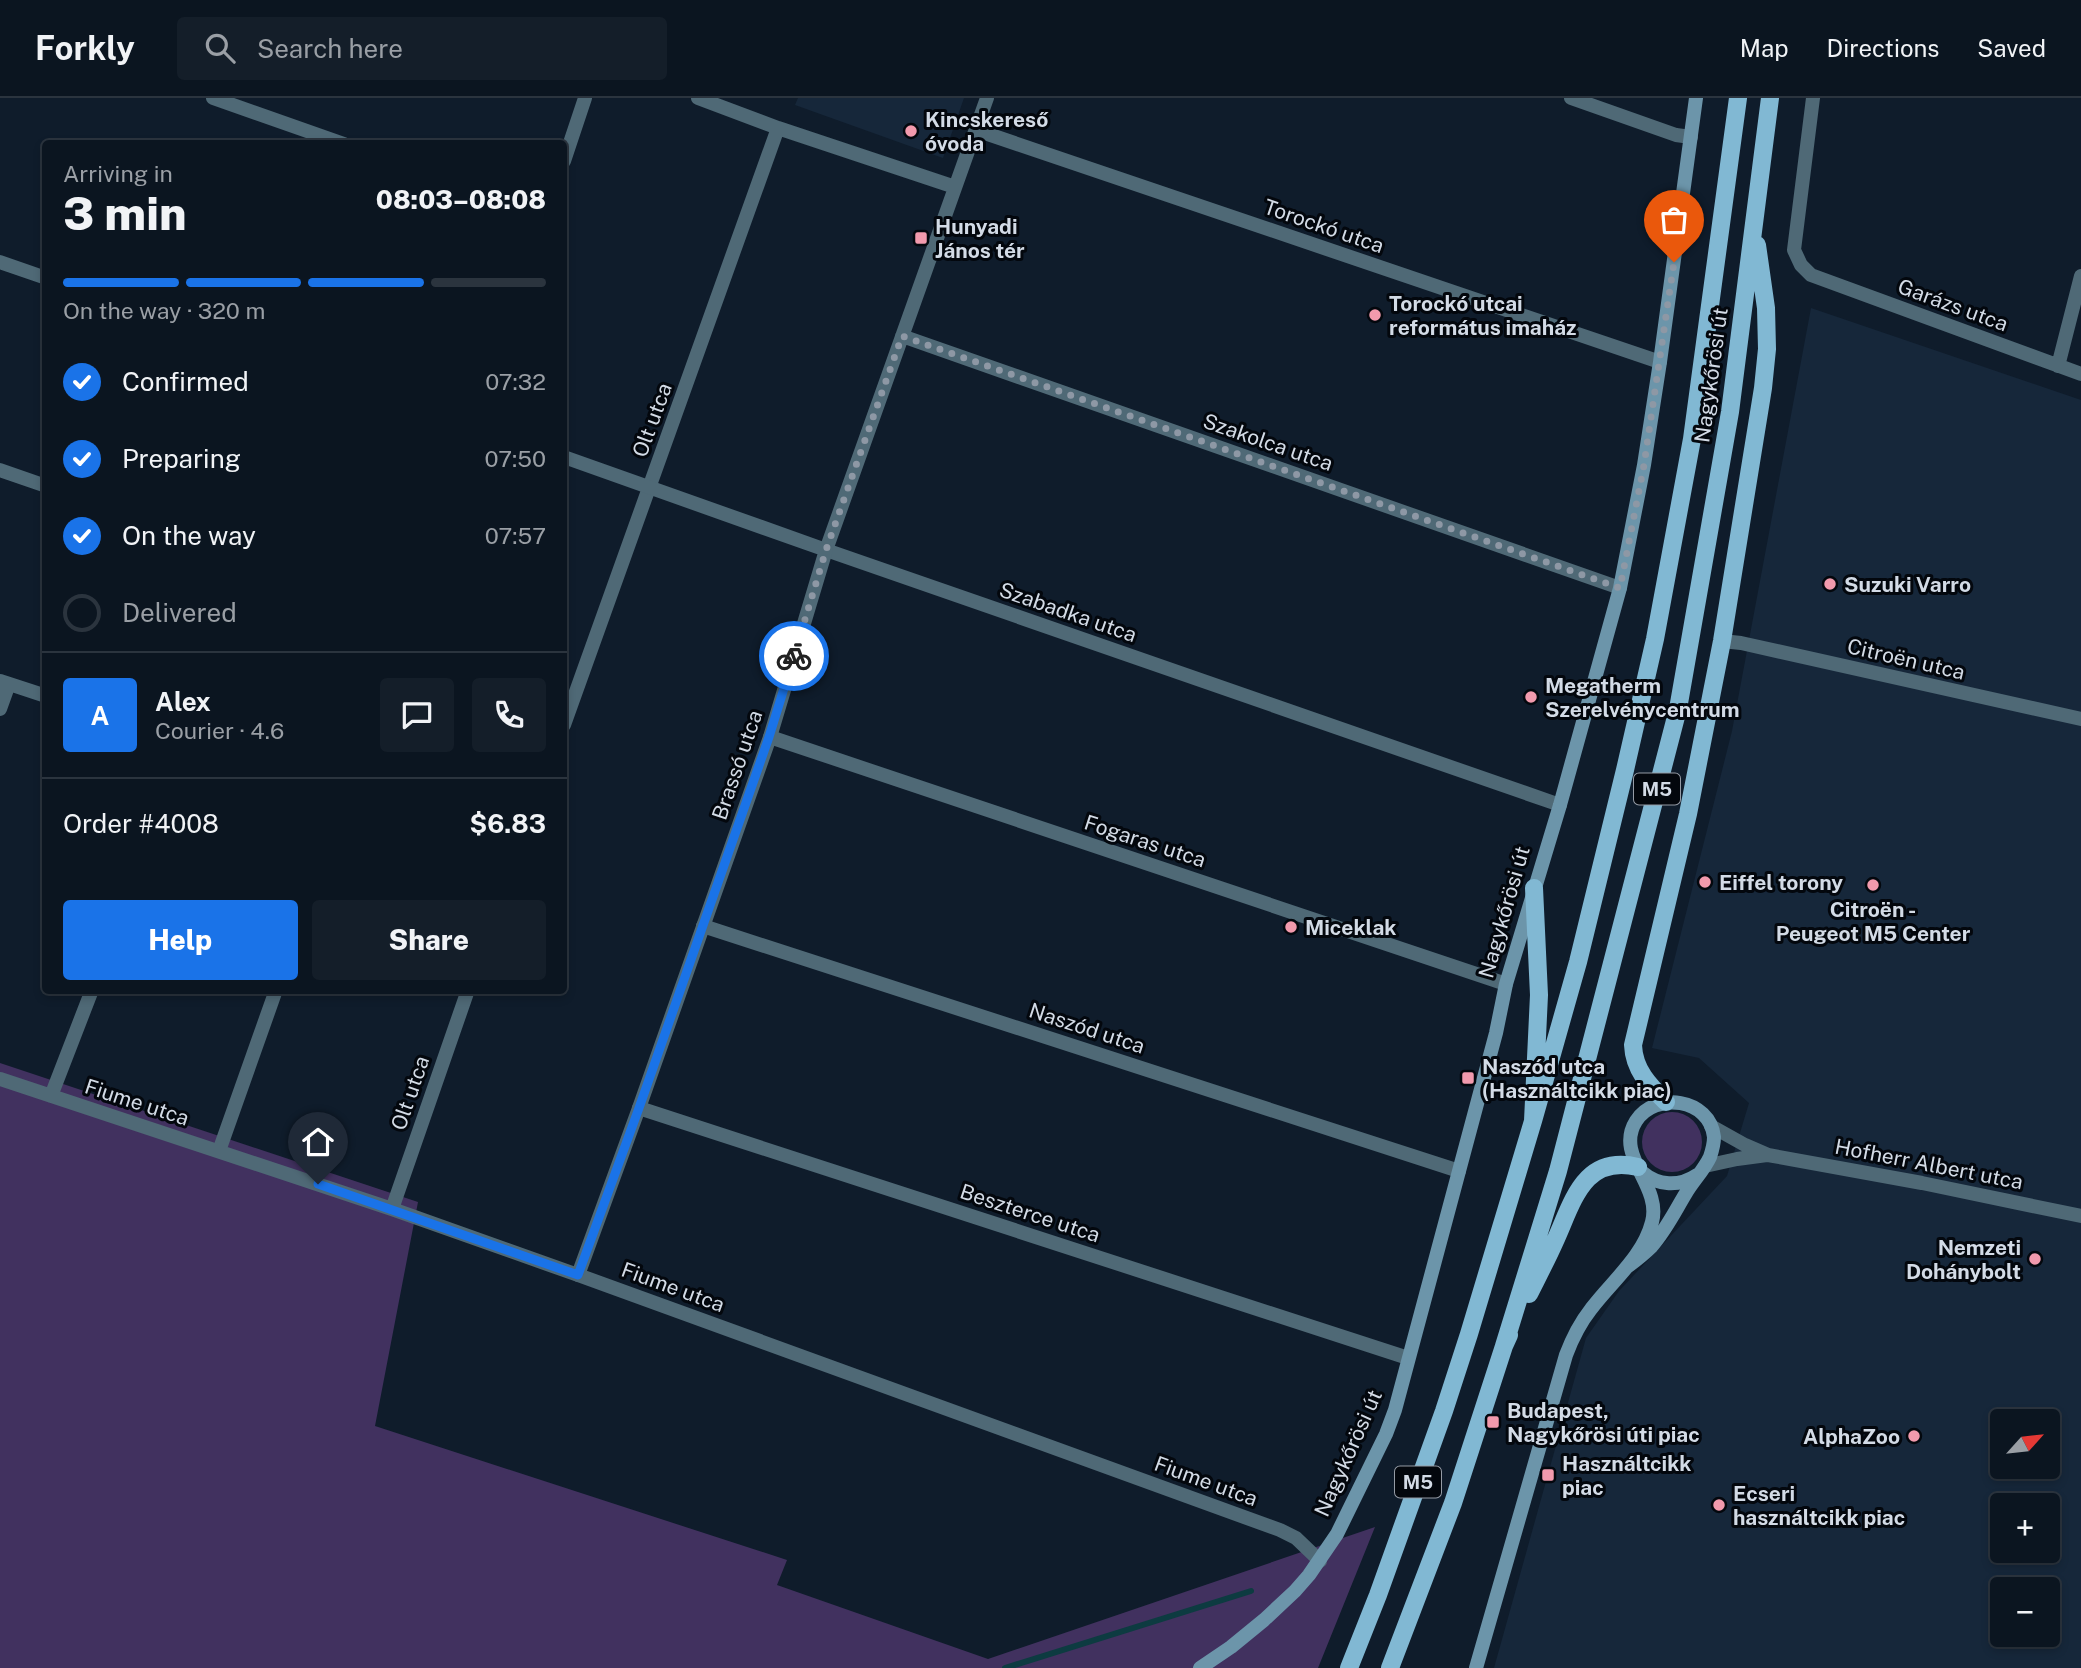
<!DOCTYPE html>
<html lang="en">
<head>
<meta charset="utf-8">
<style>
	:root { --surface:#0b1520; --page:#141e29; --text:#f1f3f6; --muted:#9a9fa5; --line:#2b343e; --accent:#1a73e8 }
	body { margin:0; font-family:"Public Sans",sans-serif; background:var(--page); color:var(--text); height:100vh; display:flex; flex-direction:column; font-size:26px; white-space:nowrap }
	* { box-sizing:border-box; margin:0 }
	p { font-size:23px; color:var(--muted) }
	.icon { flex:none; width:38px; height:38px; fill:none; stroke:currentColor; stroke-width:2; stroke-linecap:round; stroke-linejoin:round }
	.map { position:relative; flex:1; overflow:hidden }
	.drawer { position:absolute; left:42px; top:42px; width:525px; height:854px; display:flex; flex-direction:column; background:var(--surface); border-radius:7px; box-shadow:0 4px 10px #0003,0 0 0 2px var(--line) }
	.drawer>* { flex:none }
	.needle { width:46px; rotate:63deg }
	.controls { position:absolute; left:1990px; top:1311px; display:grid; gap:14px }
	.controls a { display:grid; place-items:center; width:70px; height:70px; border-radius:7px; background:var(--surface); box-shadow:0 4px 10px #0003,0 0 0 2px var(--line); font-size:35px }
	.pin { position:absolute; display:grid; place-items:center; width:60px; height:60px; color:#fff; margin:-72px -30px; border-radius:50% 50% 50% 0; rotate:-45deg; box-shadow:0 0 7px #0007 }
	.pin .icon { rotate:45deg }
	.courier { position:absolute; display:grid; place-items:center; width:70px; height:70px; margin:-35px; border:5px solid #1a73e8; border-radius:50%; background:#fff; color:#222; box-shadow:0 2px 9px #0007 }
	.summary em { font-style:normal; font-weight:800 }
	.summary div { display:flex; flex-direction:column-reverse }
	.summary { display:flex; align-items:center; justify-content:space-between; height:119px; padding:0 21px }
	h1 { font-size:46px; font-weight:800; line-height:52px }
	.bar { display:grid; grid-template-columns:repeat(4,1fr); gap:10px 7px; align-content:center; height:84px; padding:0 21px }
	.bar i { height:9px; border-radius:5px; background:var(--line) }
	.bar .selected { background:var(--accent) }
	.bar p { grid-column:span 4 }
	.line { display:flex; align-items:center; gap:18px; padding:0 21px; border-top:2px solid var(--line) }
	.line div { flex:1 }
	.round { display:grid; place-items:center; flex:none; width:74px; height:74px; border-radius:7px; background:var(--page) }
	ol { padding:0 21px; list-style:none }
	li { display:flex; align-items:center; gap:21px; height:77px }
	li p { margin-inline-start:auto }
	li .icon { padding:7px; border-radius:50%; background:var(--accent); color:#fff; stroke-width:4 }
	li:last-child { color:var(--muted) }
	li i { width:38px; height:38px; border:4px solid var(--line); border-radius:50% }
	.button { display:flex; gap:14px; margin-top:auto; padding:14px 21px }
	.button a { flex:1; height:80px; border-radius:7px; background:var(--accent); color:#fff; font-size:28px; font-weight:800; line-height:80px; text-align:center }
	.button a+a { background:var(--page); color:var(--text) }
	header { display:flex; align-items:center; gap:42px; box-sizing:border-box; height:98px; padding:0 35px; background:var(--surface); border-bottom:2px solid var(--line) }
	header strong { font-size:33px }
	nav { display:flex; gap:38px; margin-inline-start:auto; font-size:24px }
	.search { width:490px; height:63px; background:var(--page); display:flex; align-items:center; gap:18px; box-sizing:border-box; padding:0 24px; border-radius:7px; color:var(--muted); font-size:26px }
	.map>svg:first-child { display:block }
	.built { fill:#16273a; fill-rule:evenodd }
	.green { fill:#41315f }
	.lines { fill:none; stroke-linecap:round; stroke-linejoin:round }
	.stream { stroke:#0d3b41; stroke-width:6 }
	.minor { stroke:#4f6976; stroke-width:14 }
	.tertiary { stroke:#4f6976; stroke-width:14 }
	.secondary { stroke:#6c95aa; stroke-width:14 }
	.primary { stroke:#81b8d3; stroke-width:18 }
	.done { stroke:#8e98a5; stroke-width:7; stroke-dasharray:0 12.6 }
	.route { stroke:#1a73e8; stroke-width:9 }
	.poi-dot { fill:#f29aad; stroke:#03070d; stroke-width:2.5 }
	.labels { text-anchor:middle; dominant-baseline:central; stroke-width:6; stroke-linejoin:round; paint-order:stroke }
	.shield { fill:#03070d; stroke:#959ba5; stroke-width:2 }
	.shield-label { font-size:19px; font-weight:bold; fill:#d3dbe6 }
	.poi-label { font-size:21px; font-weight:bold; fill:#d3dbe6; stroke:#03070d; text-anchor:start }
	.street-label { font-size:21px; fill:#d3dbe6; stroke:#03070d }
</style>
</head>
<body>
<header>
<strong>Forkly</strong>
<div class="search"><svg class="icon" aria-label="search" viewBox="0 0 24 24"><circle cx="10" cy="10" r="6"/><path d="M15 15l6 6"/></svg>Search here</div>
<nav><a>Map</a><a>Directions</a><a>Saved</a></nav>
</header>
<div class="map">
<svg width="2081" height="1570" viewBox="0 0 2081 1570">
	<rect width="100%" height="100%" fill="#0f1c2b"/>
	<path class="built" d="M798 0H964L943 60 795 7Z
		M1811 210 2081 302V1570H1494L1586 1240 1619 1193 1727 1078 1749 1005 1699 960 1652 950 1732 633ZM2002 1323H2048V1368H2002ZM2002 1407H2048V1452H2002ZM2002 1491H2048V1536H2002Z"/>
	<path class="green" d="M0 965 418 1104 375 1328 787 1462 777 1487 988 1561 1375 1429 1318 1570H0Z
		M1642 1044a30 30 0 1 1 60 0a30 30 0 1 1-60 0Z"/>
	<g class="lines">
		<path class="stream" d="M1005 1570 1251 1493"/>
		<path class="minor" d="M213 0 344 46
			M698 0 778 30 955 89
			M987 0 826 452 1560 707
			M1571 0 1676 37 1691 39
			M1813 0 1794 152 1801 167 1811 177 2081 276
			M976 32 1660 264
			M564 63 585 0
			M902 238 1620 490
			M2058 268 2081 178
			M0 372 46 388
			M1722 543 1741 545 2081 621
			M0 583 46 598
			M0 611 9 586
			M564 627 778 30
			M770 639 1506 886
			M703 828 1459 1073
			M0 981 392 1111 578 1177
			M51 998 92 892
			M639 1010 1408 1260
			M219 1053 276 892
			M392 1111 468 892"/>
		<path class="tertiary" d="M0 164 46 180
			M564 359 826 452 770 639 639 1010 578 1177 1280 1432 1296 1440 1320 1463
			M1711 1028 1745 1047 1768 1057 1922 1085 2081 1118
			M1705 1068 1737 1061 1767 1057"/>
		<path class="secondary" d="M1642 1074C1658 1088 1679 1089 1697 1077
			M1200 1570 1231 1549 1264 1522 1295 1493 1309 1477 1337 1436 1386 1336 1395 1312 1496 935 1506 886 1560 707 1620 490 1644 367 1660 264 1696 0
			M1476 1570 1566 1257C1572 1241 1580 1225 1591 1211 1612 1183 1643 1159 1652 1124 1662 1087 1614 1058 1636 1023 1655 993 1710 1000 1714 1039 1714 1045 1712 1053 1710 1059 1704 1072 1693 1083 1686 1095 1675 1113 1666 1132 1651 1149 1644 1156 1635 1163 1627 1169"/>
		<path class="primary" d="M1666 1004C1649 987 1634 972 1633 947L1688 716 1722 543 1763 290 1767 251 1766 210 1757 147
			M1533 1023 1578 864 1625 672 1655 541 1692 341 1738 0
			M1529 1196C1538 1178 1547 1161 1555 1143 1573 1104 1583 1056 1638 1069
			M1504 1248 1558 1073 1678 611 1730 314 1770 0
			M1349 1570 1378 1497 1444 1313 1469 1236 1533 1023 1539 897 1534 790
			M1390 1570 1453 1405 1504 1248 1509 1237"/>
	</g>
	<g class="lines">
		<path class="done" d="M794 558 826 452 902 238 1620 490 1644 367 1674 164"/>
		<path class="route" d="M318 1086 578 1177 639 1010 769 639 794 558"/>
	</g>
	<g class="poi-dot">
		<circle cx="911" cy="33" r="7"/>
		<rect x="914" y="133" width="14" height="14" rx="3.5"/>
		<circle cx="1375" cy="217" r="7"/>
		<circle cx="1830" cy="486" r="7"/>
		<circle cx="1531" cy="599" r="7"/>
		<circle cx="1705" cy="784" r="7"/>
		<circle cx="1873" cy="787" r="7"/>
		<circle cx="1291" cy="829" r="7"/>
		<rect x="1461" y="973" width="14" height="14" rx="3.5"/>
		<circle cx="2035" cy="1161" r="7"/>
		<rect x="1486" y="1317" width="14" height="14" rx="3.5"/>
		<circle cx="1914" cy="1338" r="7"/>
		<rect x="1541" y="1370" width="14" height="14" rx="3.5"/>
		<circle cx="1719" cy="1407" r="7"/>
	</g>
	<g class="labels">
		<g class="shield">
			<rect x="1634" y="675.5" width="46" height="31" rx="5"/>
			<rect x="1395" y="1368.5" width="46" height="31" rx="5"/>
		</g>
		<g class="shield-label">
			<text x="1657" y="691">M5</text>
			<text x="1418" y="1384">M5</text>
		</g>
		<g class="poi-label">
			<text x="925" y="21">Kincskereső<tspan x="925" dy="24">óvoda</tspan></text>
			<text x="935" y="128">Hunyadi<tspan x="935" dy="24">János tér</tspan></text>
			<text x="1389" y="205">Torockó utcai<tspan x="1389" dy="24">református imaház</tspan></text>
			<text x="1844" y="486">Suzuki Varro</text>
			<text x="1545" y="587">Megatherm<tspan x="1545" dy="24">Szerelvénycentrum</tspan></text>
			<text x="1719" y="784">Eiffel torony</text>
			<text x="1873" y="811" text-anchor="middle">Citroën -<tspan x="1873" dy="24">Peugeot M5 Center</tspan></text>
			<text x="1305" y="829">Miceklak</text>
			<text x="1482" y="968">Naszód utca<tspan x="1482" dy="24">(Használtcikk piac)</tspan></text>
			<text x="2021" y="1149" text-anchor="end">Nemzeti<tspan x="2021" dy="24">Dohánybolt</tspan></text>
			<text x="1507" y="1312">Budapest,<tspan x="1507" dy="24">Nagykőrösi úti piac</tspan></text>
			<text x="1900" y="1338" text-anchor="end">AlphaZoo</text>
			<text x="1562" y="1365">Használtcikk<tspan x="1562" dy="24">piac</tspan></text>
			<text x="1733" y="1395">Ecseri<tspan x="1733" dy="24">használtcikk piac</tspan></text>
		</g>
		<g class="street-label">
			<text transform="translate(1324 128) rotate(19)">Torockó utca</text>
			<text transform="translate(1953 207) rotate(20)">Garázs utca</text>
			<text transform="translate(1711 277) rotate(-82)">Nagykőrösi út</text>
			<text transform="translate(652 322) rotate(-70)">Olt utca</text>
			<text transform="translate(1268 344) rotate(19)">Szakolca utca</text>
			<text transform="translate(1068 514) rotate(19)">Szabadka utca</text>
			<text transform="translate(1906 561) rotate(13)">Citroën utca</text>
			<text transform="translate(737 667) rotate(-71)">Brassó utca</text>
			<text transform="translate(1145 743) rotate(18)">Fogaras utca</text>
			<text transform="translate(1504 814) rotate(-74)">Nagykőrösi út</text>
			<text transform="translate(1087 930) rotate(18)">Naszód utca</text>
			<text transform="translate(410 995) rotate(-71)">Olt utca</text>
			<text transform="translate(137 1004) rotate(18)">Fiume utca</text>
			<text transform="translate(1929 1066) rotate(11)">Hofherr Albert utca</text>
			<text transform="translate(1030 1115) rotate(18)">Beszterce utca</text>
			<text transform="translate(673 1189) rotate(20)">Fiume utca</text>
			<text transform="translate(1348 1355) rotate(-66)">Nagykőrösi út</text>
			<text transform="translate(1206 1383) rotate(20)">Fiume utca</text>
		</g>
	</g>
</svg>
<div class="controls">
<a><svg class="needle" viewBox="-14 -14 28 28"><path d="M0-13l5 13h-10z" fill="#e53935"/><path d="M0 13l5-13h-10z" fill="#9a9fa5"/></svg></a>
<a>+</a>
<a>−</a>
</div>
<div class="pin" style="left:1674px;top:164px;background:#ea580c"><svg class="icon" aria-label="bag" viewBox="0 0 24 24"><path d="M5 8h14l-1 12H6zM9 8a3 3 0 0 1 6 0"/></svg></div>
<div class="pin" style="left:318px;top:1086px;background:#1f2937"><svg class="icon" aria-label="home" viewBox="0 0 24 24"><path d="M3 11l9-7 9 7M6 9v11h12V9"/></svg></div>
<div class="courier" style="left:794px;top:558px"><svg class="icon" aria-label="bike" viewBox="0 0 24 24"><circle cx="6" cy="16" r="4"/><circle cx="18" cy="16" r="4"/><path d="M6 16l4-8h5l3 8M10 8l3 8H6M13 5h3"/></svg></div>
<section class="drawer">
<div class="summary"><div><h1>3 min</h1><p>Arriving in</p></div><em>08:03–08:08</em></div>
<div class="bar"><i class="selected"></i><i class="selected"></i><i class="selected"></i><i></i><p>On the way · 320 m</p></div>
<ol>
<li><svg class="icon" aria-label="check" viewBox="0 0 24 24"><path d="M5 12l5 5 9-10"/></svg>Confirmed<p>07:32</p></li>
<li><svg class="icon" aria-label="check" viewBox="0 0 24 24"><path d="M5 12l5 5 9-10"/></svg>Preparing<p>07:50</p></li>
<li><svg class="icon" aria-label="check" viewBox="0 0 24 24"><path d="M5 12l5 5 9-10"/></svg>On the way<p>07:57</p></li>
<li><i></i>Delivered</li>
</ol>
<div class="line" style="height:126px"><b class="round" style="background:var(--accent);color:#fff">A</b><div><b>Alex</b><p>Courier · 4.6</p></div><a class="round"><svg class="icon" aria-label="chat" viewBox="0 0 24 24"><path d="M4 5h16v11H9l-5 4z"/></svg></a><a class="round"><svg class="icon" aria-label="phone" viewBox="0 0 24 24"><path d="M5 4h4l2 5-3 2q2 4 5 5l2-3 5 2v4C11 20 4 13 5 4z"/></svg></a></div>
<div class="line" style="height:91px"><div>Order #4008</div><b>$6.83</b></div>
<div class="button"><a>Help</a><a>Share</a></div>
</section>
</div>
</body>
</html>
